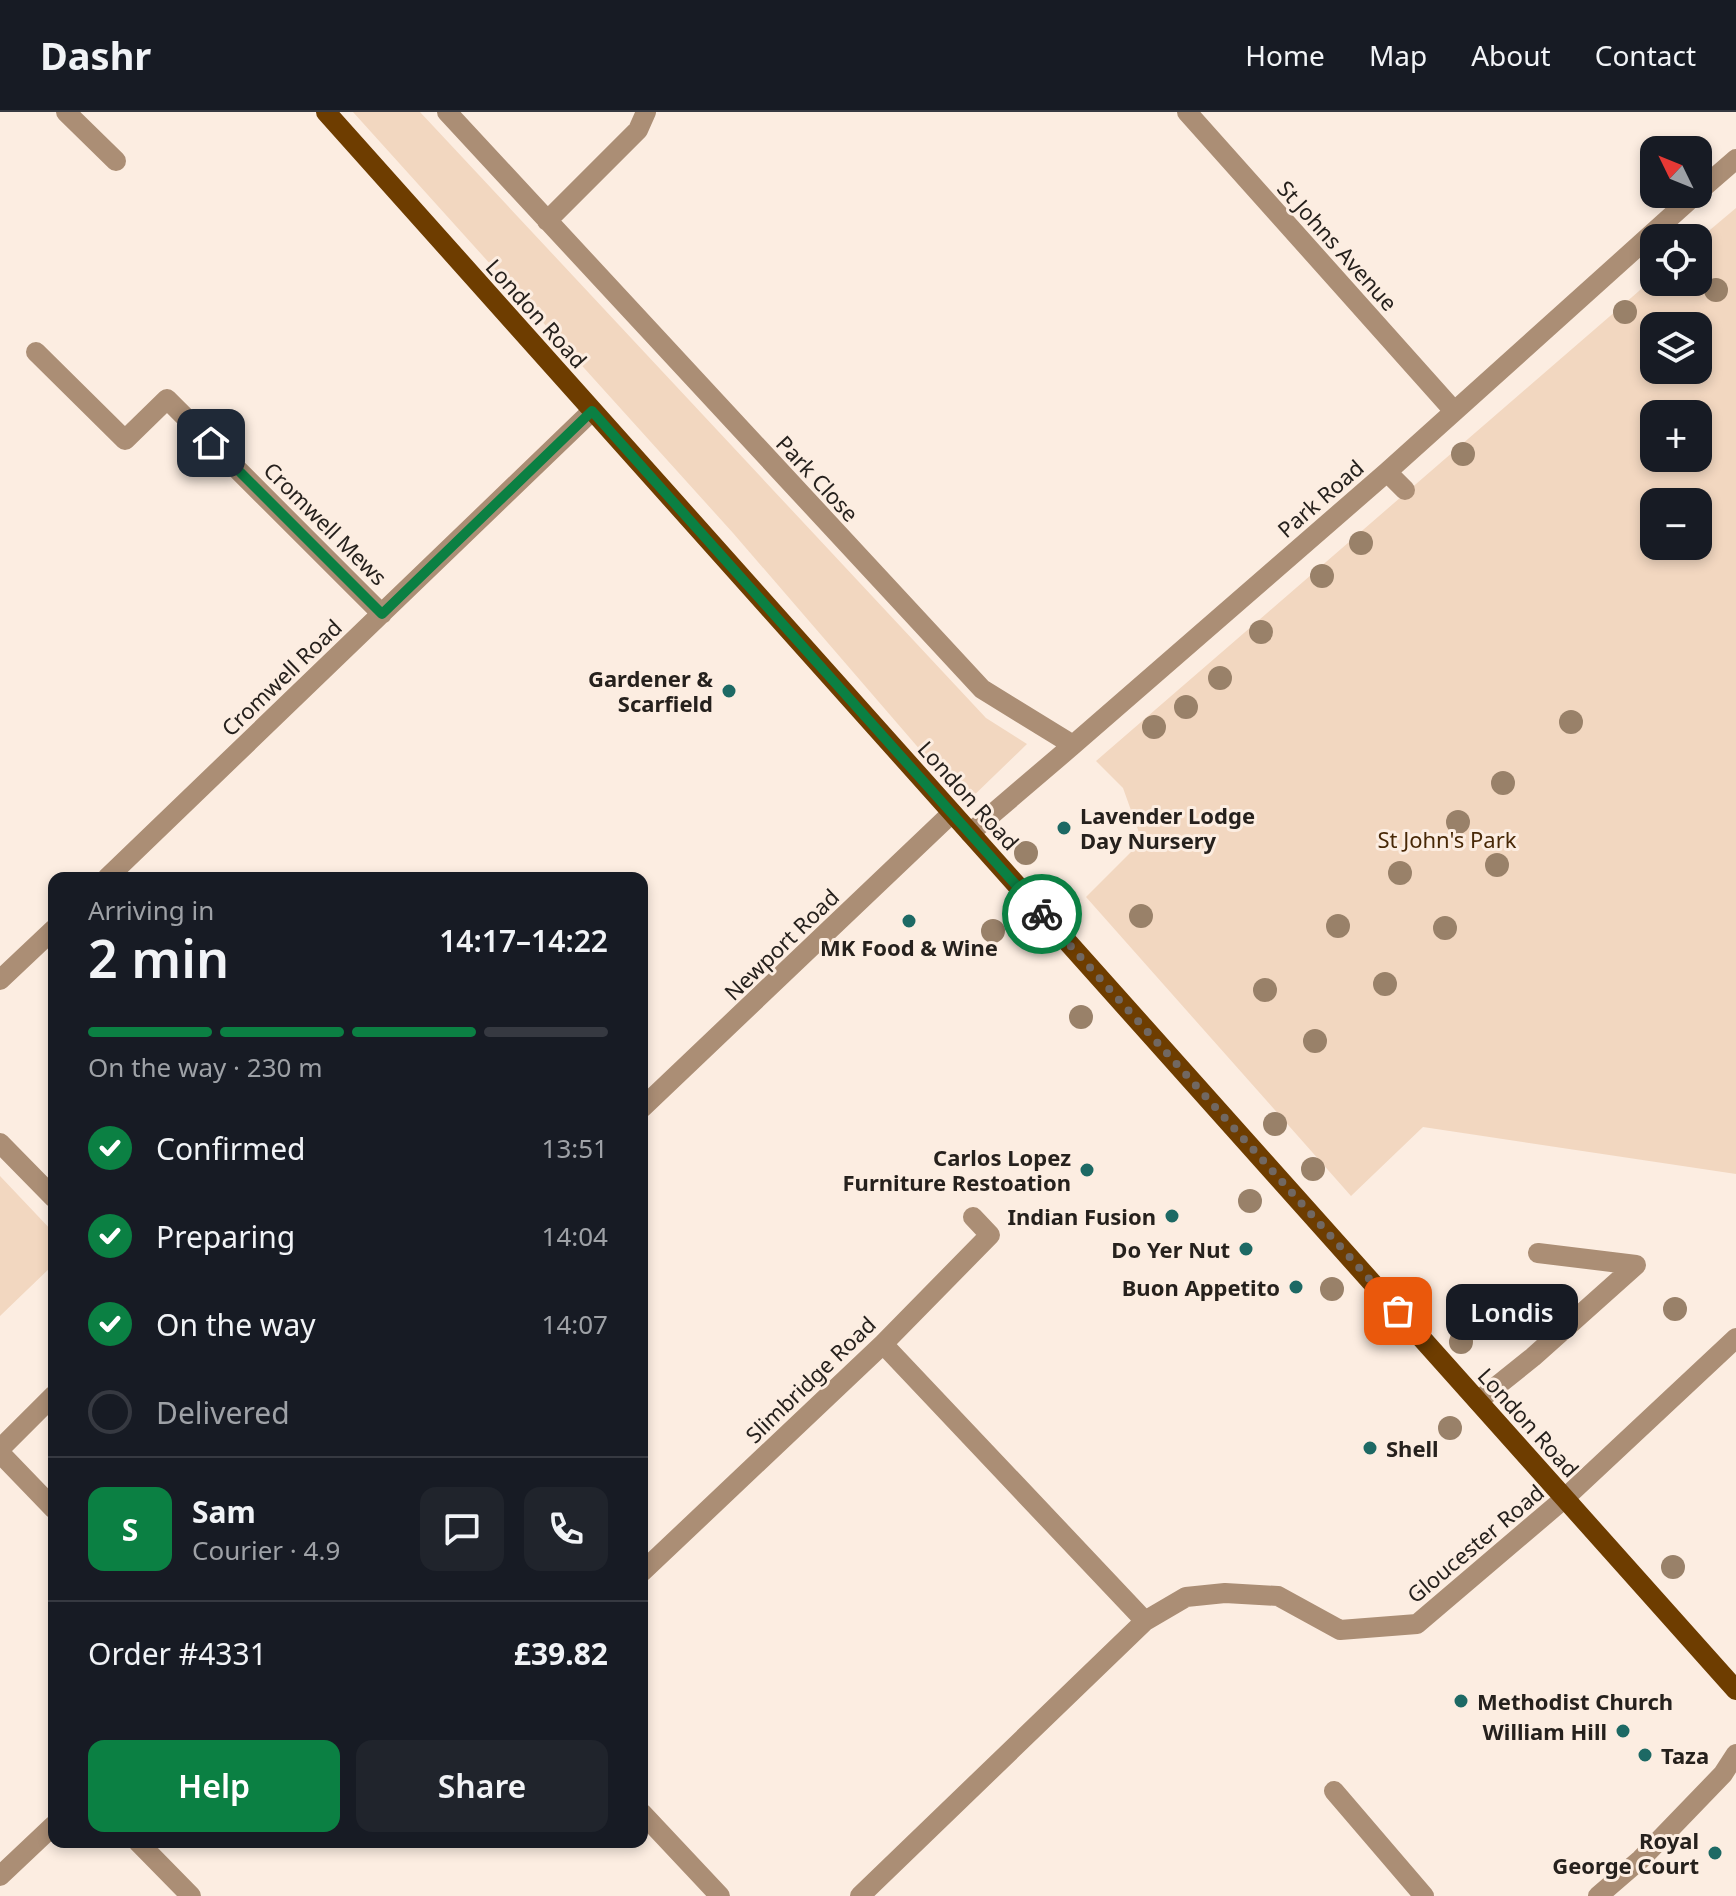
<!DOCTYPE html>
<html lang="en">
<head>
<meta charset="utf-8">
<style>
	:root { --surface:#171b24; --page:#20242c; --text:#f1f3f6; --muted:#9ea1a6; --line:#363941; --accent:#0b8043 }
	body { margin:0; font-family:"Noto Sans",sans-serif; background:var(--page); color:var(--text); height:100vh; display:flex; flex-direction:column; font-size:30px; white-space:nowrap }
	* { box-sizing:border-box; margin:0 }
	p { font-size:26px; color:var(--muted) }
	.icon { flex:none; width:44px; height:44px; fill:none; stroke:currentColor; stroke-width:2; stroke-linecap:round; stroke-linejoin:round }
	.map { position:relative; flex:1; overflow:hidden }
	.sheet { position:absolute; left:48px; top:760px; width:600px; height:976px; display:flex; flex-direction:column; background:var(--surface); border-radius:16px; box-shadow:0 4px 12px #0003 }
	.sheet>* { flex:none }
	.needle { width:52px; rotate:313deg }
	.fabs { position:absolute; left:1640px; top:24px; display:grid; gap:16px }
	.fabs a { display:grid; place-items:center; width:72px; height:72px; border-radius:16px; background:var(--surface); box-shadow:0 4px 12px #0003; font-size:40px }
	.pin { position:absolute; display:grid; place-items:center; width:68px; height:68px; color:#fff; margin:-34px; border-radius:16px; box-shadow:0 4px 12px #0006 }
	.courier { position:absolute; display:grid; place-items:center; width:80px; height:80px; margin:-40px; border:6px solid #0b8043; border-radius:50%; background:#fff; color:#222; box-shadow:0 2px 10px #0007 }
	.bubble { position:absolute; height:56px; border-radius:16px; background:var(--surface); box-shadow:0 4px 12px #0003; font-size:26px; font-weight:600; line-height:56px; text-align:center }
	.headline em { font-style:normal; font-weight:600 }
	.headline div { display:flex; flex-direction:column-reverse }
	.headline { display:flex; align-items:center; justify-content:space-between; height:136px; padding:0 40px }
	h1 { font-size:52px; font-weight:600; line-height:60px }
	.bar { display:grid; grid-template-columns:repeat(4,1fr); gap:12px 8px; align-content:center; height:96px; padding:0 40px }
	.bar i { height:10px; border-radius:6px; background:var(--line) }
	.bar .on { background:var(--accent) }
	.bar p { grid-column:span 4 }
	.line { display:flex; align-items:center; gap:20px; padding:0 40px; border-top:2px solid var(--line) }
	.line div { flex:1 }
	.round { display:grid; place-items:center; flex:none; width:84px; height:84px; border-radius:16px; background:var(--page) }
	ol { padding:0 40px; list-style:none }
	li { display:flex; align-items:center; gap:24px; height:88px }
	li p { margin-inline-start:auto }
	li .icon { padding:8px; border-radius:50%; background:var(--accent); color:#fff; stroke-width:4 }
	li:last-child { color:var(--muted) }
	li i { width:44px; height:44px; border:4px solid var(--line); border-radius:50% }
	.primary-button { display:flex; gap:16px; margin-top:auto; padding:16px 40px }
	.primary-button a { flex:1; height:92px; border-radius:16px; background:var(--accent); color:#fff; font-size:32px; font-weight:600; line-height:92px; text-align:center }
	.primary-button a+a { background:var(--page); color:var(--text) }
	header { display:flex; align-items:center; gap:48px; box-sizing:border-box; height:112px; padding:0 40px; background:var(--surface); border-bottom:2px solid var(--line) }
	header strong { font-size:38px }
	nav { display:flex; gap:44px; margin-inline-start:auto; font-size:28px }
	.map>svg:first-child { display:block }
	.green { fill:#f2d7c0; fill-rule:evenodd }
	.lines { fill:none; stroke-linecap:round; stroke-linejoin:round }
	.minor { stroke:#ab8e75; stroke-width:20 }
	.major { stroke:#6e3d00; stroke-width:20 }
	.tree { fill:#998169 }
	.done { stroke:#716862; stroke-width:8; stroke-dasharray:0 14.4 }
	.route { stroke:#0b8043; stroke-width:10 }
	.poi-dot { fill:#1d6964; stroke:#fcede1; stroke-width:3 }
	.labels { text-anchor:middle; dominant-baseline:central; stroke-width:6; stroke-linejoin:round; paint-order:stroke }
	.street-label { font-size:22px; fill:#26211d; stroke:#fcede1 }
	.poi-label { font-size:22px; font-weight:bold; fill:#26211d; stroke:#fcede1; text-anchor:end }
	.park-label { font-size:22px; fill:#482806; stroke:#fcede1 }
</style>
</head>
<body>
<header>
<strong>Dashr</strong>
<nav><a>Home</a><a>Map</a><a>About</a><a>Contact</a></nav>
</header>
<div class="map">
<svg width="1736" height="1784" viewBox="0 0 1736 1784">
	<rect width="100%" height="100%" fill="#fcede1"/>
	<path class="green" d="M353 0H420L986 606 1027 632 966 691 733 421Z
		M1736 96V1062L1423 1015 1351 1084 1086 785 1142 729 1123 676 1096 649 1654 166V170H1698V128ZM1654 214H1698V258H1654ZM1654 302H1698V346H1654ZM1654 390H1698V434H1654Z
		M0 1064 54 1121V1152L0 1204Z"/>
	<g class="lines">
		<path class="minor" d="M66 0 116 49
			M447 0 982 577 1073 633
			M1187 0 1454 299
			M1698 80 1736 47
			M547 109 638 18 646 0
			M36 240 125 328 167 287 382 502
			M1387 360 1405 378
			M970 721 1073 633 1387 360 1696 82
			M107 766 592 299
			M0 868 54 817
			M642 996 952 701
			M0 1031 54 1086
			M883 1232 1145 1509
			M1478 1289 1533 1245 1636 1153 1538 1141
			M0 1337 54 1283
			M0 1341 54 1397
			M642 1460 883 1232 990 1123 973 1105
			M1334 1679 1424 1784
			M642 1701 720 1784
			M138 1730 191 1784
			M0 1764 54 1713
			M860 1784 1145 1509 1186 1485 1225 1481 1278 1484 1340 1518 1417 1512 1565 1386 1736 1226
			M1598 1784 1641 1747 1723 1662 1736 1642"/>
		<path class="major" d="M326 0 1736 1578"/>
	</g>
	<g class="tree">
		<circle cx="1716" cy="178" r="12"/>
		<circle cx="1625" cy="200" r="12"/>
		<circle cx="1463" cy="342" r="12"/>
		<circle cx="1361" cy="431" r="12"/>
		<circle cx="1322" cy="464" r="12"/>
		<circle cx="1261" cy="520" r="12"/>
		<circle cx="1220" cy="566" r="12"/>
		<circle cx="1186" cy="595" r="12"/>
		<circle cx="1571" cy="610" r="12"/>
		<circle cx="1154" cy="615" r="12"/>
		<circle cx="1503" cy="671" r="12"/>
		<circle cx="1458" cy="710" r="12"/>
		<circle cx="1026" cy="741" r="12"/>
		<circle cx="1497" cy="753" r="12"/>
		<circle cx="1400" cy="761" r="12"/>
		<circle cx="1141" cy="804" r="12"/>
		<circle cx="1338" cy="814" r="12"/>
		<circle cx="1445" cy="816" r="12"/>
		<circle cx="993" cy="819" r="12"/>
		<circle cx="1385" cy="872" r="12"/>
		<circle cx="1265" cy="878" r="12"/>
		<circle cx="1081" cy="905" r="12"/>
		<circle cx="1315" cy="929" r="12"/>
		<circle cx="1275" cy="1012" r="12"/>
		<circle cx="1313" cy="1057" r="12"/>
		<circle cx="1250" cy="1089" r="12"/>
		<circle cx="1332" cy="1177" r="12"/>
		<circle cx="1675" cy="1197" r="12"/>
		<circle cx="1461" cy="1230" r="12"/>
		<circle cx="1450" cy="1316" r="12"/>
		<circle cx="1673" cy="1455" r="12"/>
	</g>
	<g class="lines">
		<path class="done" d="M1042 802 1398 1199"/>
		<path class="route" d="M211 331 382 502 592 299 1042 802"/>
	</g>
	<g class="poi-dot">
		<circle cx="729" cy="579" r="8"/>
		<circle cx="1064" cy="716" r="8"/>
		<circle cx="909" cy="809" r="8"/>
		<circle cx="1087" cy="1058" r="8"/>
		<circle cx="1172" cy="1104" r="8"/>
		<circle cx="1246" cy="1137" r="8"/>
		<circle cx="1296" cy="1175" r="8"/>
		<circle cx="1370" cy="1336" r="8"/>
		<circle cx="1461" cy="1589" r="8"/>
		<circle cx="1623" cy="1619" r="8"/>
		<circle cx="1645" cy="1643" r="8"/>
		<circle cx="1715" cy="1741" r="8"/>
	</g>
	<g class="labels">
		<g class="street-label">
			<text transform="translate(1338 133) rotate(48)">St Johns Avenue</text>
			<text transform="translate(537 201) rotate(48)">London Road</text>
			<text transform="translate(818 366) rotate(47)">Park Close</text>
			<text transform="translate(1320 386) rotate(-41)">Park Road</text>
			<text transform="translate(326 411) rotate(45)">Cromwell Mews</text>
			<text transform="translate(281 565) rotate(-44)">Cromwell Road</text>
			<text transform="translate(969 683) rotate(48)">London Road</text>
			<text transform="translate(781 832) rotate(-44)">Newport Road</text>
			<text transform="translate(810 1267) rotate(-44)">Slimbridge Road</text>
			<text transform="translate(1529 1310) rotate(48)">London Road</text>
			<text transform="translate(1475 1431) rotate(-40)">Gloucester Road</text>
		</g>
		<g class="poi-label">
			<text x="713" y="566">Gardener &amp;<tspan x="713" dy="25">Scarfield</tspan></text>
			<text x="1080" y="703" text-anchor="start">Lavender Lodge<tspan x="1080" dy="25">Day Nursery</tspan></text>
			<text x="909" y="835" text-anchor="middle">MK Food &amp; Wine</text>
			<text x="1071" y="1045">Carlos Lopez<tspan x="1071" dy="25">Furniture Restoation</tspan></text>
			<text x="1156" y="1104">Indian Fusion</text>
			<text x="1230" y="1137">Do Yer Nut</text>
			<text x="1280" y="1175">Buon Appetito</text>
			<text x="1386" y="1336" text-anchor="start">Shell</text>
			<text x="1477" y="1589" text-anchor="start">Methodist Church</text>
			<text x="1607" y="1619">William Hill</text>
			<text x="1661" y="1643" text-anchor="start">Taza</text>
			<text x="1699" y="1728">Royal<tspan x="1699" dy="25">George Court</tspan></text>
		</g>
		<g class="park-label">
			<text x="1447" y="727">St John's Park</text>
		</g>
	</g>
</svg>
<div class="fabs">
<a><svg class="needle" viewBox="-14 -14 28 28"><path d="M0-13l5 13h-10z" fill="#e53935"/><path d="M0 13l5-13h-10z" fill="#9ea1a6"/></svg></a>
<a><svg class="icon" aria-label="locate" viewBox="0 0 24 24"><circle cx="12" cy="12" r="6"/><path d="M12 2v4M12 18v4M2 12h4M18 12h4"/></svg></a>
<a><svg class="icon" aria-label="layers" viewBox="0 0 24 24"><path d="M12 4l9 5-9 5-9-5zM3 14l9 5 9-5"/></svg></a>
<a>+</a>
<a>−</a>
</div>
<div class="pin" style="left:1398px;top:1199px;background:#ea580c"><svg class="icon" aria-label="bag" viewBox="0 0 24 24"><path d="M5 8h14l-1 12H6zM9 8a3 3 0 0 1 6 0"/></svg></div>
<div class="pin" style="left:211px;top:331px;background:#1f2937"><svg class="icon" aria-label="home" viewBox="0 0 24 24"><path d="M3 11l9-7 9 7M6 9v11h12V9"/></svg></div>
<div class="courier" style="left:1042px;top:802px"><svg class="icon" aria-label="bike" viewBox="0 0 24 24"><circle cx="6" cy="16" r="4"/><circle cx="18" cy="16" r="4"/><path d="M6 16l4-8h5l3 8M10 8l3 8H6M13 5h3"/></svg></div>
<div class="bubble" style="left:1446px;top:1172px;width:132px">Londis</div>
<section class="sheet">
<div class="headline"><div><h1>2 min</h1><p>Arriving in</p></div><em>14:17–14:22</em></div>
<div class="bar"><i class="on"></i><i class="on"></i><i class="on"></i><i></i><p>On the way · 230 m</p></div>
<ol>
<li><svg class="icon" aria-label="check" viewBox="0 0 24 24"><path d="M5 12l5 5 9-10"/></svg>Confirmed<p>13:51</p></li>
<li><svg class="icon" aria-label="check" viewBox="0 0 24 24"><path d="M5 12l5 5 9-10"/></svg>Preparing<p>14:04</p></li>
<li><svg class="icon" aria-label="check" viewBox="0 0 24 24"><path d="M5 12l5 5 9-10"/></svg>On the way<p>14:07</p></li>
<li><i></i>Delivered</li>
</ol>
<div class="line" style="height:144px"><b class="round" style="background:var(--accent);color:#fff">S</b><div><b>Sam</b><p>Courier · 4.9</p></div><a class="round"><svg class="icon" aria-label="chat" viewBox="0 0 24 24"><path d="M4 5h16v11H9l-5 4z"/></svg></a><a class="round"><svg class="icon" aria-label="phone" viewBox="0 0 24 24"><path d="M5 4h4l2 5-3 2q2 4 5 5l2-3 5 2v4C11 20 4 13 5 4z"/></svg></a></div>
<div class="line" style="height:104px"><div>Order #4331</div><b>£39.82</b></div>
<div class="primary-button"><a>Help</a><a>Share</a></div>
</section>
</div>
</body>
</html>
